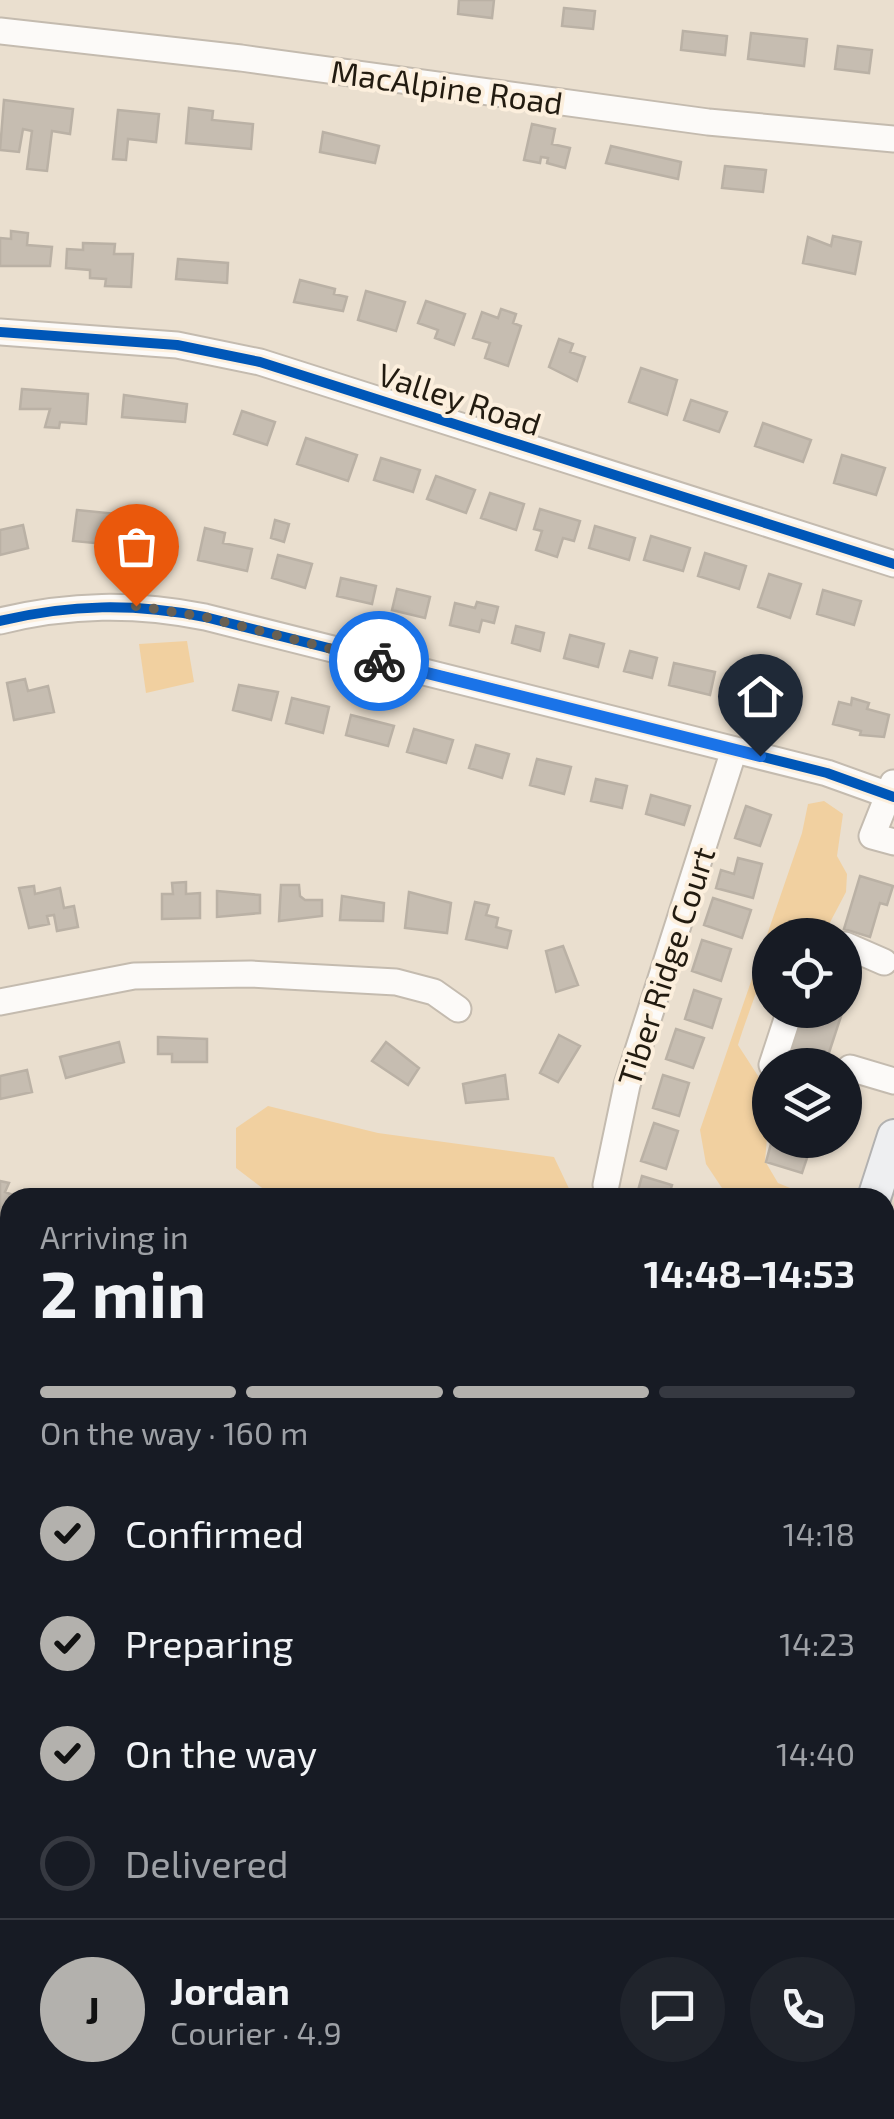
<!DOCTYPE html>
<html lang="en">
<head>
<meta charset="utf-8">
<style>
	:root { --surface:#171b24; --page:#20242c; --text:#f1f3f6; --muted:#9ea1a6; --line:#363941; --accent:#b3b1ad }
	body { margin:0; font-family:"Exo 2",sans-serif; background:var(--page); color:var(--text); height:100vh; display:flex; flex-direction:column; font-size:38px; white-space:nowrap }
	* { box-sizing:border-box; margin:0 }
	p { font-size:32px; color:var(--muted) }
	.icon { flex:none; width:55px; height:55px; fill:none; stroke:currentColor; stroke-width:2; stroke-linecap:round; stroke-linejoin:round }
	.map { position:relative; flex:1; overflow:hidden }
	.sheet { position:absolute; left:0px; top:1188px; width:895px; height:932px; display:flex; flex-direction:column; background:var(--surface); border-radius:30px 30px 0 0; box-shadow:0 2px 8px #0004 }
	.sheet>* { flex:none }
	.buttons { position:absolute; left:752px; top:918px; display:grid; gap:20px }
	.buttons a { display:grid; place-items:center; width:110px; height:110px; border-radius:50%; background:var(--surface); box-shadow:0 2px 8px #0004; font-size:50px }
	.pin { position:absolute; display:grid; place-items:center; width:85px; height:85px; color:#fff; margin:-102px -42px; border-radius:50% 50% 50% 0; rotate:-45deg; box-shadow:0 0 10px #0007 }
	.pin .icon { rotate:45deg }
	.courier { position:absolute; display:grid; place-items:center; width:100px; height:100px; margin:-50px; border:8px solid #1a73e8; border-radius:50%; background:#fff; color:#222; box-shadow:0 2px 12px #0007 }
	.headline em { font-style:normal; font-weight:700 }
	.headline div { display:flex; flex-direction:column-reverse }
	.headline { display:flex; align-items:center; justify-content:space-between; height:170px; padding:0 40px }
	h1 { font-size:65px; font-weight:700; line-height:75px }
	.bar { display:grid; grid-template-columns:repeat(4,1fr); gap:15px 10px; align-content:center; height:120px; padding:0 40px }
	.bar i { height:12px; border-radius:8px; background:var(--line) }
	.bar .on { background:var(--accent) }
	.bar p { grid-column:span 4 }
	.line { display:flex; align-items:center; gap:25px; padding:0 40px; border-top:2px solid var(--line) }
	.line div { flex:1 }
	.round { display:grid; place-items:center; flex:none; width:105px; height:105px; border-radius:52px; background:var(--page) }
	ol { padding:0 40px; list-style:none }
	li { display:flex; align-items:center; gap:30px; height:110px }
	li p { margin-inline-start:auto }
	li .icon { padding:10px; border-radius:50%; background:var(--accent); color:#111; stroke-width:4 }
	li:last-child { color:var(--muted) }
	li i { width:55px; height:55px; border:5px solid var(--line); border-radius:50% }
	.map>svg:first-child { display:block }
	.green { fill:#f1d0a0 }
	.lines { fill:none; stroke-linecap:round; stroke-linejoin:round }
	.stream { stroke:#dbb478; stroke-width:5 }
	.building { fill:#c6bdb1; stroke:#bab1a5; stroke-width:2.5 }
	.minor-casing { stroke:#c4bbaf; stroke-width:29 }
	.major-casing { stroke:#b2b1b0; stroke-width:36 }
	.minor { stroke:#fcfaf8; stroke-width:25 }
	.major { stroke:#eeeff1; stroke-width:32 }
	.cycleway-casing { stroke:#fcefdd; stroke-width:16 }
	.cycleway { stroke:#0057b8; stroke-width:10 }
	.done { stroke:#686053; stroke-width:10; stroke-dasharray:0 18 }
	.route { stroke:#1a73e8; stroke-width:12 }
	.labels { text-anchor:middle; dominant-baseline:central; stroke-width:8; stroke-linejoin:round; paint-order:stroke }
	.street-label { font-size:32px; fill:#221b10; stroke:#fcefdd }
</style>
</head>
<body>
<div class="map">
<svg width="894" height="2119" viewBox="0 0 894 2119">
	<rect width="100%" height="100%" fill="#eadfcf"/>
	<path class="green" d="M187 641 194 682 146 693 139 644Z
		M824 801 843 814 837 856 847 874 846 892 826 930 799 928 784 935H770C770 963 747 1014 738 1045L760 1079 770 1104 765 1161 778 1183 812 1197H728L706 1164 700 1130 802 833 808 804Z
		M268 1106 378 1133 554 1157 573 1197H274L236 1168V1128Z
		M889 1255 894 1256V1902L885 1794V1260Z
		M0 1798 10 1807V2036L0 2030Z
		M65 2110H182V2119H68Z"/>
	<g class="lines">
		<path class="stream" d="M885 1741V1785
			M885 1828 894 1891
			M0 1917 10 1941
			M45 2110 51 2119"/>
	</g>
	<path class="building" d="M459 0H494L492 18 458 14Z
		M564 8 595 11 593 29 562 26Z
		M683 31 727 36 725 55 681 50Z
		M751 33 807 39 804 66 748 59Z
		M838 46 872 50 869 73 835 69Z
		M4 100 73 109 70 134 52 131 47 171 27 169 32 131 23 129 19 152 0 150Z
		M189 108 213 111 212 120 253 124 251 149 186 143Z
		M118 110 159 114 156 142 128 139 126 160 113 159Z
		M532 124 555 129 552 144 570 148 565 168 547 163 548 158 541 157 540 163 524 160Z
		M323 132 379 146 375 163 320 152Z
		M611 146 681 162 678 179 606 163Z
		M725 166 766 170 763 192 722 188Z
		M11 231 28 233 27 245 52 247 50 266H0V238L11 239Z
		M833 236 861 242 855 274 803 263 808 237 831 246Z
		M83 243 115 244 114 254H133L131 287 105 286 106 279 90 278V270L66 268 67 249 83 250Z
		M178 259 228 263 227 283 176 279Z
		M300 280 335 289 334 294 347 297 343 311 294 302Z
		M366 291 405 302 396 331 358 320Z
		M426 301 465 314 454 345 435 338 438 330 418 323Z
		M501 309 516 314 513 323 521 326 508 366 485 358 490 343 473 338 482 312 498 318Z
		M559 339 573 344 570 352 585 357 577 381 549 367Z
		M641 368 677 380 667 415 629 402Z
		M22 389 88 394 86 424 60 422 59 428 45 427 50 409H20Z
		M124 395 187 404 185 422 122 417Z
		M691 400 727 412 719 432 684 420Z
		M242 411 275 422 267 445 234 434Z
		M763 423 811 440 803 462 755 446Z
		M306 438 357 455 348 481 297 464Z
		M842 455 885 468 876 495 834 483Z
		M381 458 420 470 413 492 374 480Z
		M436 476 475 490 466 513 427 499Z
		M490 493 524 504 516 530 481 518Z
		M540 509 580 521 574 541 563 538 557 557 536 550 542 531 534 529Z
		M77 510 128 515 125 546 73 541Z
		M275 520 289 524 284 542 271 538Z
		M23 525 28 548 0 555V530Z
		M595 526 635 538 629 560 589 548Z
		M205 528 225 533 223 543 252 549 247 571 198 560Z
		M651 536 690 548 683 571 644 560Z
		M705 553 746 566 739 589 698 576Z
		M278 555 312 564 305 588 272 578Z
		M769 574 801 584 790 618 758 607Z
		M341 578 376 586 372 604 337 596Z
		M397 589 430 597 425 618 392 610Z
		M823 590 861 601 854 625 817 614Z
		M477 602 498 607 494 623 482 620 479 632 450 625 455 603 475 608Z
		M516 626 544 633 540 651 512 643Z
		M570 635 604 644 598 667 564 658Z
		M630 651 657 658 652 678 624 671Z
		M674 663 715 672 710 695 669 685Z
		M729 674 783 684 778 709 724 698Z
		M25 679 28 691 48 686 54 712 14 720 7 683Z
		M239 685 278 692 271 720 233 710Z
		M292 698 329 707 323 733 286 723Z
		M852 698 869 703 867 709 889 715 884 737 860 735 861 731 833 724 839 702 851 705Z
		M351 715 394 726 388 746 346 735Z
		M414 729 453 740 446 763 407 752Z
		M476 745 509 754 502 778 469 768Z
		M537 759 571 767 564 794 530 785Z
		M596 779 627 786 622 808 591 801Z
		M651 795 690 806 684 825 646 814Z
		M746 806 771 815 760 846 735 838Z
		M738 858 762 864 753 898 716 888 721 870 734 874Z
		M860 876 893 886 887 905 880 903 870 937 844 929Z
		M186 882V894L200 893V918L162 919V894H173L172 883Z
		M281 885H299L300 896 305 900H322V916L279 921Z
		M34 886 35 894 60 888 64 908 74 906 78 927 57 931 54 915 47 916 49 924 29 928 19 888Z
		M217 891 260 895V913L217 917Z
		M409 892 451 903 447 933 405 928Z
		M342 896 384 903 383 921 340 920Z
		M713 898 751 910 742 938 704 925Z
		M475 902 489 905 486 915 498 918 496 927 511 931 507 948 466 939Z
		M702 940 731 949 721 981 692 971Z
		M563 946 578 985 556 992 546 951Z
		M845 951 861 956 845 1004Z
		M694 990 721 999 712 1028 685 1019Z
		M797 1010H843L825 1065H779Z
		M676 1029 704 1038 693 1068 666 1059Z
		M559 1035 580 1046 558 1082 540 1073Z
		M158 1037 207 1039V1062H172V1054H158Z
		M119 1042 124 1062 66 1078 60 1057Z
		M386 1042 419 1068 408 1085 372 1061Z
		M27 1070 32 1092 0 1099V1076Z
		M505 1075 508 1099 466 1103 463 1084Z
		M663 1075 689 1083 679 1116 653 1108Z
		M654 1123 678 1131 666 1169 641 1161Z
		M772 1140H813L802 1173 766 1162Z
		M642 1176 672 1185 668 1198H636Z
		M0 1181 9 1183 5 1192 21 1198H10V1231L0 1228Z
		M0 1427 10 1431V1481L0 1477Z
		M208 2110H254L249 2119H224Z
		M460 2110H493L494 2113 484 2119H465Z"/>
	<g class="lines">
		<g class="minor-casing">
			<path id="minor" d="M0 31 241 58 708 122 894 139
				M0 332 177 345 260 362 894 564
				M0 621C70 604 134 603 205 617L827 773 894 797
				M893 783 872 836 894 842
				M845 945 884 962
				M0 1002 134 976 251 974 396 982 434 992 458 1009
				M772 1065 790 1010
				M845 1081 850 1068 894 1081
				M606 1185 627 1085 734 750
				M885 1230 894 1234
				M0 1278 10 1280
				M0 1620 10 1643"/>
		</g>
		<g class="major-casing">
			<path id="major" d="M874 1198 894 1136
				M834 2119 838 2110"/>
		</g>
		<use href="#minor" class="minor"/>
		<use href="#major" class="major"/>
		<g class="cycleway-casing">
			<path id="cycleway" d="M0 332 177 345 260 362 894 564
				M0 621C70 604 134 603 205 617L827 773 894 797"/>
		</g>
		<use href="#cycleway" class="cycleway"/>
	</g>
	<g class="lines">
		<path class="done" d="M136 606 205 617 379 661"/>
		<path class="route" d="M379 661 760 756"/>
	</g>
	<g class="labels">
		<g class="street-label">
			<text transform="translate(447 86) rotate(8)">MacAlpine Road</text>
			<text transform="translate(460 398) rotate(18)">Valley Road</text>
			<text transform="translate(665 966) rotate(-72)">Tiber Ridge Court</text>
		</g>
	</g>
</svg>
<div class="buttons">
<a><svg class="icon" aria-label="locate" viewBox="0 0 24 24"><circle cx="12" cy="12" r="6"/><path d="M12 2v4M12 18v4M2 12h4M18 12h4"/></svg></a>
<a><svg class="icon" aria-label="layers" viewBox="0 0 24 24"><path d="M12 4l9 5-9 5-9-5zM3 14l9 5 9-5"/></svg></a>
</div>
<div class="pin" style="left:136px;top:606px;background:#ea580c"><svg class="icon" aria-label="bag" viewBox="0 0 24 24"><path d="M5 8h14l-1 12H6zM9 8a3 3 0 0 1 6 0"/></svg></div>
<div class="pin" style="left:760px;top:756px;background:#1f2937"><svg class="icon" aria-label="home" viewBox="0 0 24 24"><path d="M3 11l9-7 9 7M6 9v11h12V9"/></svg></div>
<div class="courier" style="left:379px;top:661px"><svg class="icon" aria-label="bike" viewBox="0 0 24 24"><circle cx="6" cy="16" r="4"/><circle cx="18" cy="16" r="4"/><path d="M6 16l4-8h5l3 8M10 8l3 8H6M13 5h3"/></svg></div>
<section class="sheet">
<div class="headline"><div><h1>2 min</h1><p>Arriving in</p></div><em>14:48–14:53</em></div>
<div class="bar"><i class="on"></i><i class="on"></i><i class="on"></i><i></i><p>On the way · 160 m</p></div>
<ol>
<li><svg class="icon" aria-label="check" viewBox="0 0 24 24"><path d="M5 12l5 5 9-10"/></svg>Confirmed<p>14:18</p></li>
<li><svg class="icon" aria-label="check" viewBox="0 0 24 24"><path d="M5 12l5 5 9-10"/></svg>Preparing<p>14:23</p></li>
<li><svg class="icon" aria-label="check" viewBox="0 0 24 24"><path d="M5 12l5 5 9-10"/></svg>On the way<p>14:40</p></li>
<li><i></i>Delivered</li>
</ol>
<div class="line" style="height:180px"><b class="round" style="background:var(--accent);color:#111">J</b><div><b>Jordan</b><p>Courier · 4.9</p></div><a class="round"><svg class="icon" aria-label="chat" viewBox="0 0 24 24"><path d="M4 5h16v11H9l-5 4z"/></svg></a><a class="round"><svg class="icon" aria-label="phone" viewBox="0 0 24 24"><path d="M5 4h4l2 5-3 2q2 4 5 5l2-3 5 2v4C11 20 4 13 5 4z"/></svg></a></div>
</section>
</div>
</body>
</html>
